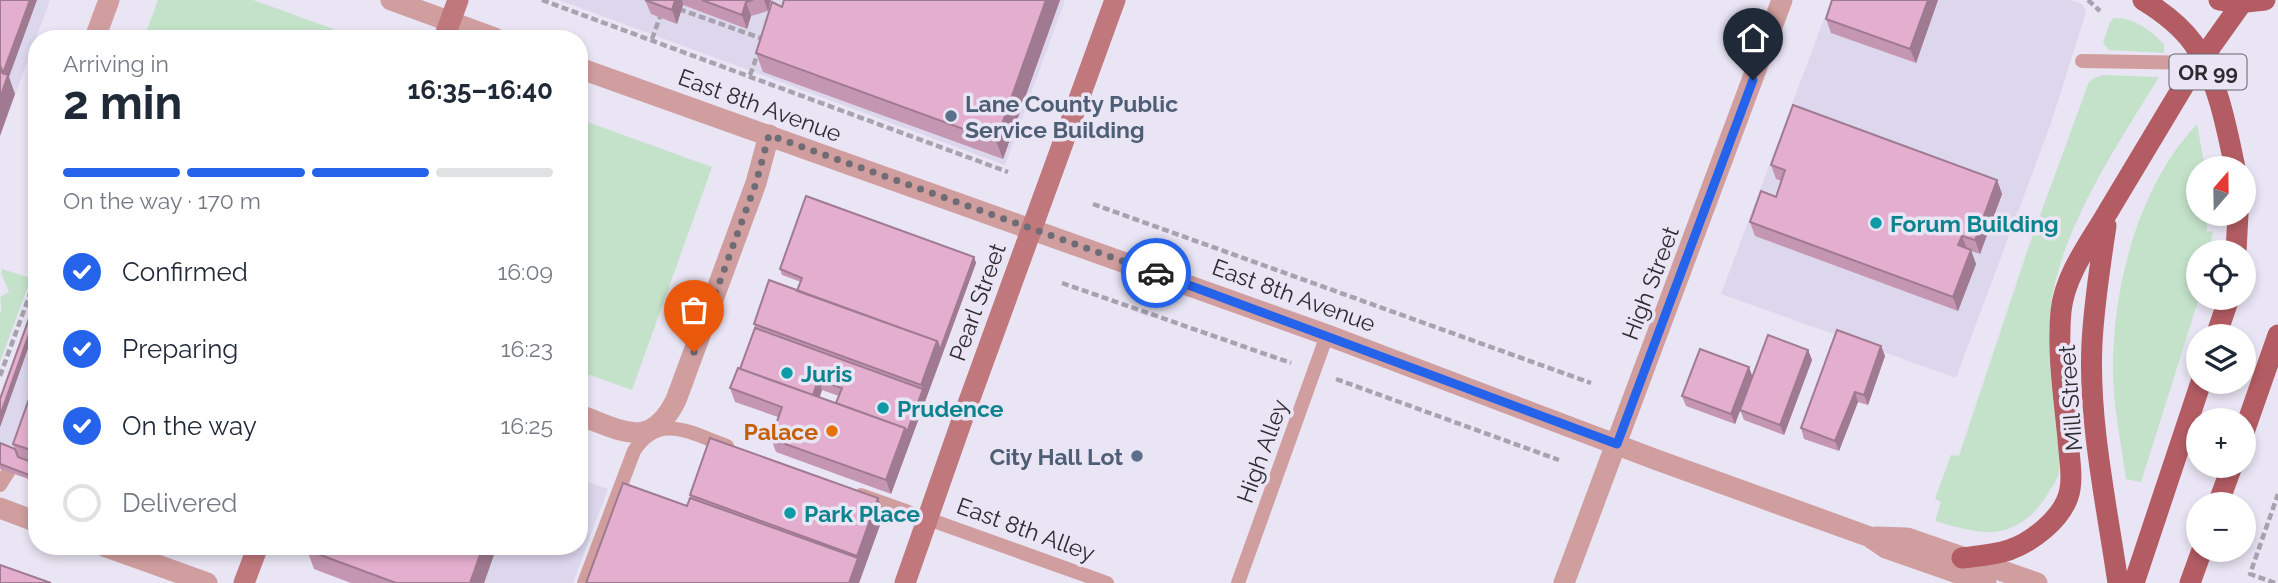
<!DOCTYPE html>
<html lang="en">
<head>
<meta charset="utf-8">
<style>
	:root { --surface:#fff; --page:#f6f6f7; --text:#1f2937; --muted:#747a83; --line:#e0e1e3; --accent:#2563eb }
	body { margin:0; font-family:Raleway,sans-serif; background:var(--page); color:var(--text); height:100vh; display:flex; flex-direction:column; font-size:26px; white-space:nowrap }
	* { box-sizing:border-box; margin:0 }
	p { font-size:23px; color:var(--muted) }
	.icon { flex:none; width:38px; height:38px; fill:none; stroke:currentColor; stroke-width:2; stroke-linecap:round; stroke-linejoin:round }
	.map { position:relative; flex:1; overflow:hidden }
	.drawer { position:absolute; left:28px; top:30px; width:560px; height:525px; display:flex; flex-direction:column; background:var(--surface); border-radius:28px; box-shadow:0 4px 10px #0003 }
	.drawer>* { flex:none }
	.needle { width:46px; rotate:20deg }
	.fabs { position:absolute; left:2186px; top:156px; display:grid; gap:14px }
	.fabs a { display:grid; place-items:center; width:70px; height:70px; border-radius:50%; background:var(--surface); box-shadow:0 4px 10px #0003; font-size:35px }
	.pin { position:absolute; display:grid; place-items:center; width:60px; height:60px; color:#fff; margin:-72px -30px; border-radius:50% 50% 50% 0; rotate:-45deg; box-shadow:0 0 7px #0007 }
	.pin .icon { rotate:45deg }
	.courier { position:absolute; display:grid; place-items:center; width:70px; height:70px; margin:-35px; border:5px solid #2563eb; border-radius:50%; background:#fff; color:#222; box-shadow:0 2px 9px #0007 }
	.summary em { font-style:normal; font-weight:700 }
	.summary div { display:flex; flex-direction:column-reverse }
	.summary { display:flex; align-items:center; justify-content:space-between; height:119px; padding:0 35px }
	h1 { font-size:46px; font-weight:700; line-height:52px }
	.bar { display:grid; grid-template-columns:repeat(4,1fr); gap:10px 7px; align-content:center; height:84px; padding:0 35px }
	.bar i { height:9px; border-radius:5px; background:var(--line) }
	.bar .current { background:var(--accent) }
	.bar p { grid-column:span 4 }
	ol { padding:0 35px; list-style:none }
	li { display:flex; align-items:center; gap:21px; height:77px }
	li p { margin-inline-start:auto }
	li .icon { padding:7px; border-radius:50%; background:var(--accent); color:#fff; stroke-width:4 }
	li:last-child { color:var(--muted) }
	li i { width:38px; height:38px; border:4px solid var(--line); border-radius:50% }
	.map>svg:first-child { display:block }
	.built { fill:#dcd7ed }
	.green { fill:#c4e2ca }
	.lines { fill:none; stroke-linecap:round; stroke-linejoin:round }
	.path { stroke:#a6a3ae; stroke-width:4.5; stroke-dasharray:7 3.5; stroke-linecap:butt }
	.service { stroke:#d09e9f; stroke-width:14 }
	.minor { stroke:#d09e9f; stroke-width:21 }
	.tertiary { stroke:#d09e9f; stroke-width:21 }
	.secondary { stroke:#c0787c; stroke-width:21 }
	.primary { stroke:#b45c63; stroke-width:21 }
	.primary-bridge { stroke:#b45c63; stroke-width:21 }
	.wall { fill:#c496b1; fill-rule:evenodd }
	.shaded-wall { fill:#a07a90 }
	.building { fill:#e4afce; stroke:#a07a90; stroke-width:2 }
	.done { stroke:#6e6c75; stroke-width:7; stroke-dasharray:0 12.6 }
	.route { stroke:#2563eb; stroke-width:9 }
	.service-dot { fill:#5c6f8a; stroke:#e9e5f4; stroke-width:2.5 }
	.culture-dot { fill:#0f9aa8; stroke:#e9e5f4; stroke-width:2.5 }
	.food-dot { fill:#e8710a; stroke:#e9e5f4; stroke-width:2.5 }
	.labels { text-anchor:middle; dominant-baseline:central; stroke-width:7; stroke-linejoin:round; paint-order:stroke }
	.shield { fill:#e9e5f4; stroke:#65636b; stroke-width:2 }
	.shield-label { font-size:21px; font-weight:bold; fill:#2c2b30 }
	.service-label { font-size:23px; font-weight:bold; fill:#4e5e75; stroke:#e9e5f4; text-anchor:start }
	.street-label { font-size:23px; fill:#2c2b30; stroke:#e9e5f4 }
	.culture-label { font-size:23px; font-weight:bold; fill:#0d838f; stroke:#e9e5f4; text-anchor:start }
	.food-label { font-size:23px; font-weight:bold; fill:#c56008; stroke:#e9e5f4; text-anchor:end }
</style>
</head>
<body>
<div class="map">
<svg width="2278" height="583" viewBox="0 0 2278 583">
	<rect width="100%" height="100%" fill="#e9e5f4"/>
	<path class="built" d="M0 0H50L0 136Z
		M559 0H1065L1005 165Z
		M1831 0H2070L2082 4 2086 12 2051 123 1956 378 1721 294Z
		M37 309V469L0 455V410Z
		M579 479 608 489 573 583H351L314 569 322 546H579Z"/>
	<path class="green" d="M158 0H253L358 38H144Z
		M2114 18C2134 17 2151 31 2164 44V53L2109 50 2103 43 2110 22Z
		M2103 75 2159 77C2121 139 2077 204 2057 275 2045 318 2049 364 2054 407 2057 429 2063 455 2058 476 2056 481 2053 486 2050 490 2037 513 2020 529 1993 532 1974 533 1953 526 1935 521L1941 502 1935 499 1951 455 1959 456 2031 240 2089 82 2094 78Z
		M579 119 712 167 632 390 579 371Z
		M2197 124 2205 168H2198V214H2207V232L2213 231 2209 252H2198L2199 298 2141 482 2126 479C2121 442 2113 405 2113 367 2113 285 2139 185 2197 124Z
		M2 269 28 277V286L0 362V312L2 311 0 297 9 292 1 273Z"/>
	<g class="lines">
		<path class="path" d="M542 0 1008 172
			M2088 0 2100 11
			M679 9 763 39
			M652 39 661 14
			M750 75 758 53
			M1093 204 1591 383
			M1062 283 1291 363
			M0 376 37 275
			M1336 379 1559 460
			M2275 583 2250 574 2278 494"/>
		<path class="service" d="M2082 61 2203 63
			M0 485 17 458
			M861 495 1107 583
			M584 583 634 451C659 411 692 434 727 446
			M1238 583 1327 335"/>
		<path class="minor" d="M95 38 109 0
			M579 415C622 430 650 452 676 400L756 183 769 135
			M0 508 37 522
			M104 546 207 583"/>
		<path class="tertiary" d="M391 0 495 38
			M579 68 1327 335 1657 460 1870 537 1886 548 1986 583
			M1876 537 1907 538 2037 583
			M1564 583 1782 0"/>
		<path class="secondary" d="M444 38 458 0
			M244 583 258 546
			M905 583 961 423 1115 0"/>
		<path class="primary" d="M2143 0C2161 11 2180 25 2193 43 2217 76 2227 129 2235 168
			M2219 0 2237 3 2265 0
			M2106 226C2100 265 2094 304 2092 343 2088 420 2107 507 2118 583
			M2236 252 2238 214
			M2216 336 2229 298
			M2244 432 2278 335
			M2218 504 2232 466
			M1962 558C1977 556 1994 555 2009 550 2032 542 2060 520 2068 497 2074 480 2069 457 2068 439 2064 397 2057 353 2061 311 2065 274 2091 241 2109 210
			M2134 583 2201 382
			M2190 583 2202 550"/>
		<path class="primary-bridge" d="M2109 210 2187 80 2244 0"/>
	</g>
	<path class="wall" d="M645 0H771L768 11 751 16 747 29 683 5 677 24 651 14Z
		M784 0H1060L1003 159 763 72 756 53 782 7Z
		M1938 0 1916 63 1831 33 1826 19Z
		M1771 165 1997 180 2002 194 1980 254 1971 251 1976 264 1958 311 1755 236 1750 222 1776 197 1781 181 1776 179Z
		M974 257 976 263 891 494 776 452 771 439 778 417 735 402 730 388 740 369 755 328 754 324 797 291 801 282 782 275 780 269ZM822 390 839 396 836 403 819 397Z
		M37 303V338L32 337 0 427V399Z
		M1881 346 1885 356 1868 405 1858 402 1839 451 1804 439 1801 428Z
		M1808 350 1812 360 1784 435 1744 420 1740 410 1741 407 1735 424 1686 406 1682 396 1753 377Z
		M37 399V482L0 469V443L15 449 13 444Z
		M690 495 878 498 884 514 859 583 690 498Z
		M308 546H497L484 583H351L314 569 307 550Z"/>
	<path class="shaded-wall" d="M30 0H37L9 77 15 94 0 136V65Z
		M675 0H682L683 5 677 24 672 10Z
		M764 0H771L768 11Z
		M1046 0H1060L1003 159 996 141Z
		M1928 0H1938L1916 63 1910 49Z
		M746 2 751 16 747 29 742 15Z
		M1997 180 2002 194 1980 254 1975 240Z
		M1962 236 1967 249 1958 245Z
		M1971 250 1976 264 1958 311 1953 297Z
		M974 257 976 263 891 494 886 480 905 428 923 389 921 385 937 341Z
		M30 331 32 337 0 427V416Z
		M1881 346 1885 356 1868 405 1864 395Z
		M1808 350 1812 360 1784 435 1780 425Z
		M1749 367 1753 378 1735 424 1731 414Z
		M818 380 822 390 816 408 812 398Z
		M1855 392 1858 402 1839 451 1835 441Z
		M878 498 884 514 859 583H849L858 558 857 556Z
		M483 546H497L484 583H470Z"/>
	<path class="building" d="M0 0H30L3 73 0 65Z
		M645 0H675L672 10Z
		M702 0H753L746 2 742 15Z
		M784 0H1046L996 141 756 53 772 2 782 7Z
		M1832 0H1928L1910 49 1826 19Z
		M0 72 8 75 0 98Z
		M1793 105 1997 180 1975 240 1962 236 1958 245 1971 250 1953 297 1750 222 1761 191 1776 197 1785 170 1771 165Z
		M806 196 974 257 940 350 937 341 797 291 802 278 780 269Z
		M769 280 937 341 921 385 754 324Z
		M35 302 37 303V334L30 331 0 416V399Z
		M755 328 923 389 907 432 905 428 836 403 842 388 818 380 813 395 740 369Z
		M1837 330 1881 346 1864 395 1855 392 1835 441 1801 428Z
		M1768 335 1808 350 1780 425 1740 410Z
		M1700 349 1749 367 1731 414 1682 396Z
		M738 368 905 428 886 480 771 439 782 407 730 388Z
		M30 396 37 399V452L13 444Z
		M710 438 878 498 857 556 690 495Z
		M0 443 15 449 18 457 37 464V478L0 464Z
		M623 483 687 506 690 498 858 558 849 583H586Z
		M308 546H483L470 583H396L307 550Z
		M0 565 51 583H0Z"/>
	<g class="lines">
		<path class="done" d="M694 352 756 183 769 135 1156 273"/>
		<path class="route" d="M1156 273 1617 444 1753 80"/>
	</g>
	<g class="service-dot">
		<circle cx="951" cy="116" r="7"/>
		<circle cx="1137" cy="456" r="7"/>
	</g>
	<g class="culture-dot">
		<circle cx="1876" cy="223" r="7"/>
		<circle cx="787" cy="373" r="7"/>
		<circle cx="883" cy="408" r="7"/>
		<circle cx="790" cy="513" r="7"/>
	</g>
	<circle class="food-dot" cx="832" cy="431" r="7"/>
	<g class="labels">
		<rect class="shield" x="2169.5" y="54.5" width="77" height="35" rx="5"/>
		<g class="shield-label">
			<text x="2208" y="72">OR 99</text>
		</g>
		<g class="service-label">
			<text x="965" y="103">Lane County Public<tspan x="965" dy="26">Service Building</tspan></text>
			<text x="1123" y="456" text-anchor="end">City Hall Lot</text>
		</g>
		<g class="street-label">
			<text transform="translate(760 105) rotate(20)">East 8th Avenue</text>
			<text transform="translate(1650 283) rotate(-69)">High Street</text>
			<text transform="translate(1294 295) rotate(20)">East 8th Avenue</text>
			<text transform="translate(977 302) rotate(-70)">Pearl Street</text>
			<text transform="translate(2070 398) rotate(-94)">Mill Street</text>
			<text transform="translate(1262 451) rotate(-70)">High Alley</text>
			<text transform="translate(1026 529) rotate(20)">East 8th Alley</text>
		</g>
		<g class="culture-label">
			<text x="1890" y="223">Forum Building</text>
			<text x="801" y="373">Juris</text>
			<text x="897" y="408">Prudence</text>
			<text x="804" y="513">Park Place</text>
		</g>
		<g class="food-label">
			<text x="818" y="431">Palace</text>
		</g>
	</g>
</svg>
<div class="fabs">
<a><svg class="needle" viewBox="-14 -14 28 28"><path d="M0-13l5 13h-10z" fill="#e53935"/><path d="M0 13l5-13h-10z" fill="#747a83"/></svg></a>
<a><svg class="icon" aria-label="locate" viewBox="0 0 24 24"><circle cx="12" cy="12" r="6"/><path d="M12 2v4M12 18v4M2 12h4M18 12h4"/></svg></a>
<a><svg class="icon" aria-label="layers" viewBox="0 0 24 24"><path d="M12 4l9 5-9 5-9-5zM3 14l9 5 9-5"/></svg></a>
<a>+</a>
<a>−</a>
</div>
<div class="pin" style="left:694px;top:352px;background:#ea580c"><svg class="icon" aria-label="bag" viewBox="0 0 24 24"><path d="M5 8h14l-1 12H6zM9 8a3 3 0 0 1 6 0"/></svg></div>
<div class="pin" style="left:1753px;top:80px;background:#1f2937"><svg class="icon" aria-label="home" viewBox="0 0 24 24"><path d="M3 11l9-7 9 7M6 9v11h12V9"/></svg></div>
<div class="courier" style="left:1156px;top:273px"><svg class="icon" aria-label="car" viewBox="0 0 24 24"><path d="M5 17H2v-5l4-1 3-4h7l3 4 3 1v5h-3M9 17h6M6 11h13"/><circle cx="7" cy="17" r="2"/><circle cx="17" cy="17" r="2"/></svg></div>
<section class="drawer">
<div class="summary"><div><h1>2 min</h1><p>Arriving in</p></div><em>16:35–16:40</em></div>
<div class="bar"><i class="current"></i><i class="current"></i><i class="current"></i><i></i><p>On the way · 170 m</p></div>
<ol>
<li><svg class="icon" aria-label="check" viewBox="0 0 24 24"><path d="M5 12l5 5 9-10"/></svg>Confirmed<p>16:09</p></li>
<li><svg class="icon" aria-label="check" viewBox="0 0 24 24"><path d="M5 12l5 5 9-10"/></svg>Preparing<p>16:23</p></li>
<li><svg class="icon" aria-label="check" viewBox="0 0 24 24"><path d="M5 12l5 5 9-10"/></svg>On the way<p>16:25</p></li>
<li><i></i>Delivered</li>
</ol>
</section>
</div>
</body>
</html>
